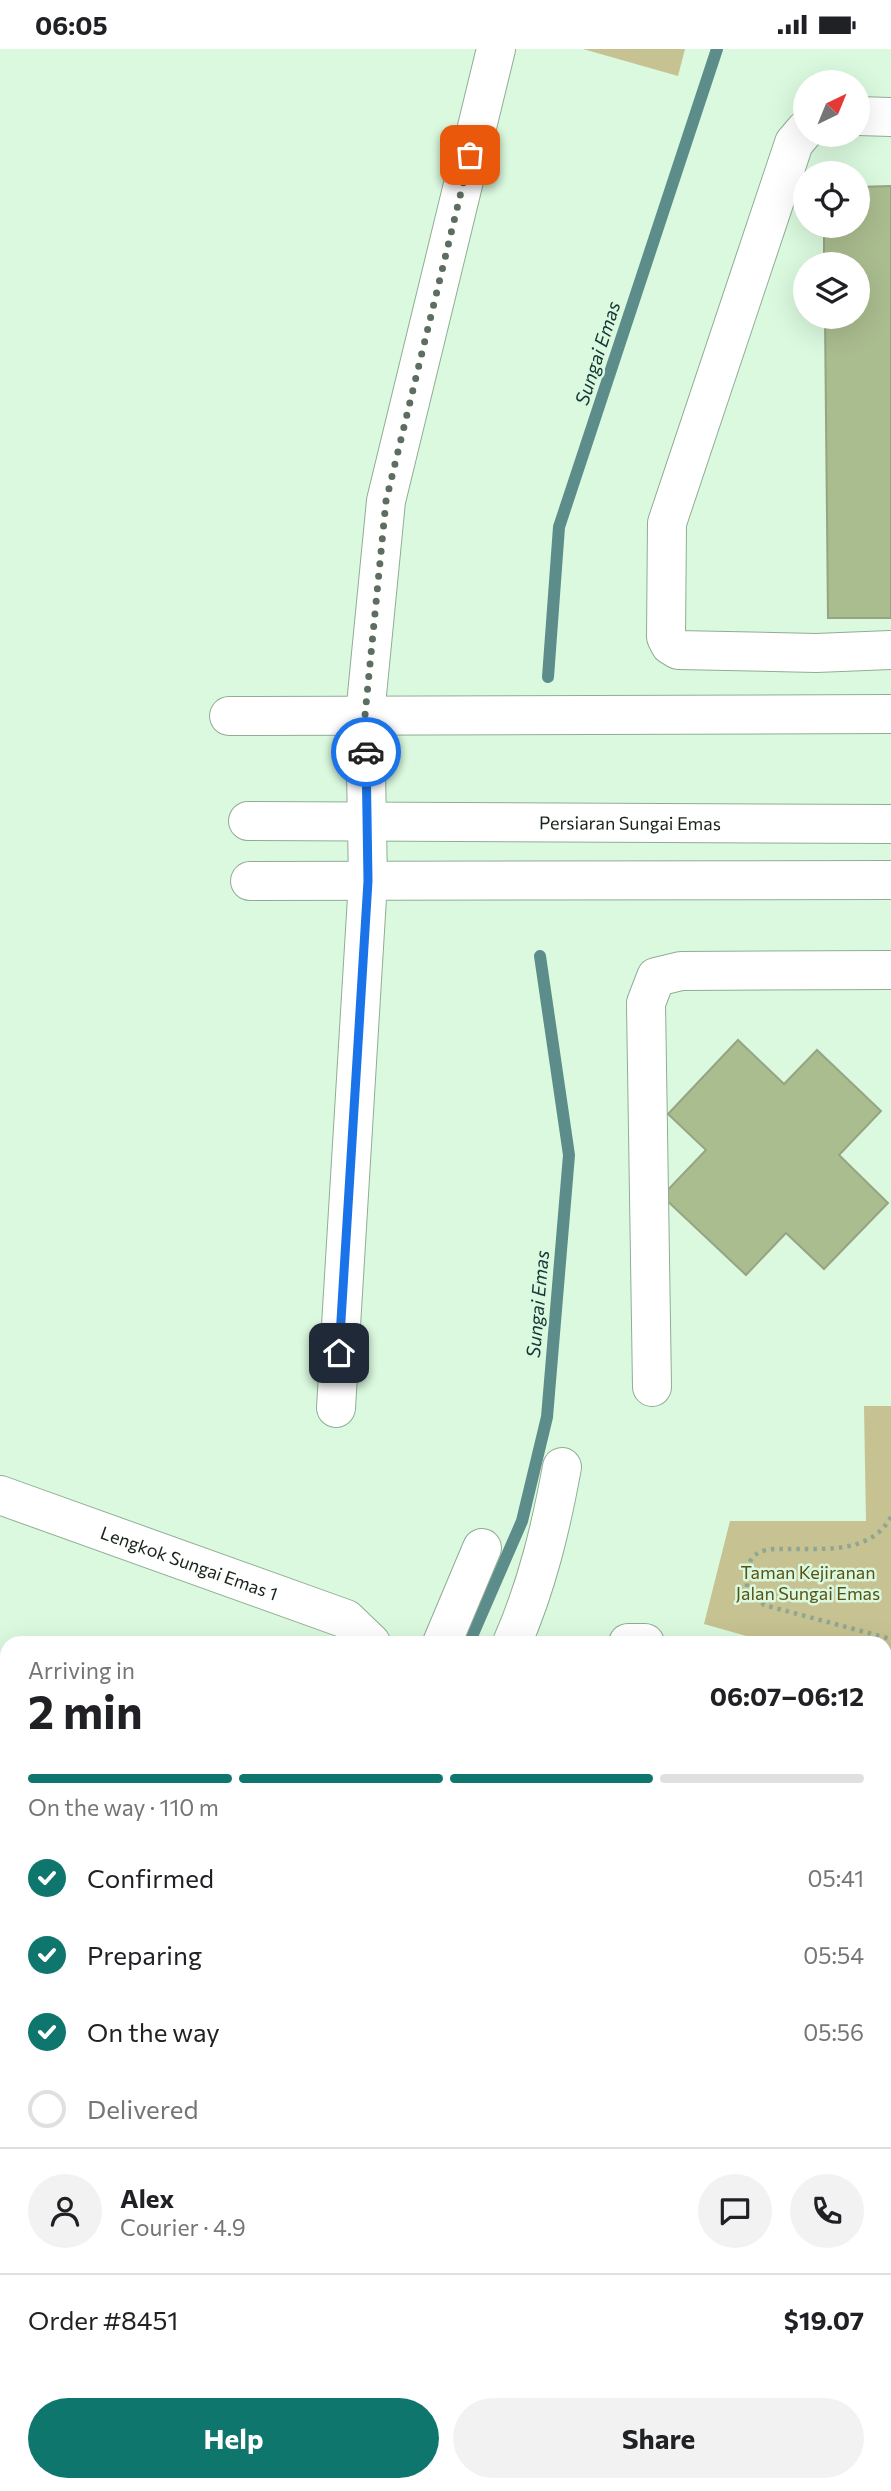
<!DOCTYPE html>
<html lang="en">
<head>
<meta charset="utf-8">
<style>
	:root { --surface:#fff; --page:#f2f2f2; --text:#202124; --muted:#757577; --line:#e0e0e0; --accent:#0f766e }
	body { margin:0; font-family:Commissioner,sans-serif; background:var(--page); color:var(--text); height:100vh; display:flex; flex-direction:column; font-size:26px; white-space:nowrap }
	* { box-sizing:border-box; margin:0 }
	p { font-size:23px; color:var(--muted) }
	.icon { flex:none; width:38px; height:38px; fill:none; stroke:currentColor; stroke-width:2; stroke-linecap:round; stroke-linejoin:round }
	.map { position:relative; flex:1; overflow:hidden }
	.drawer { position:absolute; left:0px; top:1587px; width:892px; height:856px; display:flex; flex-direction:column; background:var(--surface); border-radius:21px 21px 0 0; box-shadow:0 7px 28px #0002 }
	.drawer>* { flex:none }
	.needle { width:46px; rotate:43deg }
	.controls { position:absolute; left:793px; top:21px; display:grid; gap:14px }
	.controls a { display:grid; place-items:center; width:77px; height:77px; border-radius:50%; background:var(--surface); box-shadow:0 7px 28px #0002; font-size:35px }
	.pin { position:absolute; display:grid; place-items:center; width:60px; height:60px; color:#fff; margin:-30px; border-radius:14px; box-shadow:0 4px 10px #0006 }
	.courier { position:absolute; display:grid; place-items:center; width:70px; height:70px; margin:-35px; border:5px solid #1a73e8; border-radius:50%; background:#fff; color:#222; box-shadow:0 2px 9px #0007 }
	.summary em { font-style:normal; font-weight:700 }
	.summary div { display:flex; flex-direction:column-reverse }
	.summary { display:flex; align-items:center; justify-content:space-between; height:119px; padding:0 28px }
	h1 { font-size:46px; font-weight:700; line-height:52px }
	.bar { display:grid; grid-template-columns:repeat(4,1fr); gap:10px 7px; align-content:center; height:84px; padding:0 28px }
	.bar i { height:9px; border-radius:5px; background:var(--line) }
	.bar .on { background:var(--accent) }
	.bar p { grid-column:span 4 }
	.line { display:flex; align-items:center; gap:18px; padding:0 28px; border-top:2px solid var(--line) }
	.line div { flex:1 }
	.round { display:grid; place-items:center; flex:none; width:74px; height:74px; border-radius:37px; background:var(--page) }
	ol { padding:0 28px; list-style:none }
	li { display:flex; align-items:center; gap:21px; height:77px }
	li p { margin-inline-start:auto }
	li .icon { padding:7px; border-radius:50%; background:var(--accent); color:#fff; stroke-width:4 }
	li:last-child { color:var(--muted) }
	li i { width:38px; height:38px; border:4px solid var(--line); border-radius:50% }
	.action { display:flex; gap:14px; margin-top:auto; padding:14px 28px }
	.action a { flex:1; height:80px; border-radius:42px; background:var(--accent); color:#fff; font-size:28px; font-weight:700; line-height:80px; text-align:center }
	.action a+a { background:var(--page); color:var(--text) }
	.status { display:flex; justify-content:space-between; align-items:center; height:49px; padding:0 35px; background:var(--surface); direction:ltr }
	.status svg { height:19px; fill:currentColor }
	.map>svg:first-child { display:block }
	.green { fill:#c7c291 }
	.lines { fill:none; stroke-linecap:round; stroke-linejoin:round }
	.stream { stroke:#5c8d8b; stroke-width:12 }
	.building { fill:#aabd8f; stroke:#96a484; stroke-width:2 }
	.minor-casing { stroke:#90ad94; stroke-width:40 }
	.path { stroke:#8fa792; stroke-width:4.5; stroke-dasharray:3.5 5; stroke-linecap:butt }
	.minor { stroke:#fff; stroke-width:38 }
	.done { stroke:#5c6e5f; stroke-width:7; stroke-dasharray:0 12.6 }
	.route { stroke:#1a73e8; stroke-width:9 }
	.labels { text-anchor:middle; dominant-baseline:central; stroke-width:5; stroke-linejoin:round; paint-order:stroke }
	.street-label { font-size:18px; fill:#18231a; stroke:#daf9de }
	.park-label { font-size:18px; fill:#595218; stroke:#daf9de }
	.water-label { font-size:19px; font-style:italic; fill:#153636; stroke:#daf9de }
</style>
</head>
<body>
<div class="status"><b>06:05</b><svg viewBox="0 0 49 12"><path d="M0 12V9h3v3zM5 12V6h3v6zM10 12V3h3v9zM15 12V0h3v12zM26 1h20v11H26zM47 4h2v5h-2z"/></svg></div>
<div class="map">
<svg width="891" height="2442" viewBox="0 0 891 2442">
	<rect width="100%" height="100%" fill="#daf9de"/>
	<path class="green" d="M583 0H685L678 27Z
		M864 1357H891V1629L886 1628V1594H771L704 1575 730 1472H866Z"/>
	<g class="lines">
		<path class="stream" d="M548 628 559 478 717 0
			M469 1594 522 1472 547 1368 569 1106 540 907
			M93 2442 94 2436"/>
	</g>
	<path class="building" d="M891 137V569H828L825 268H858V215H824V177H858V138Z
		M738 991 784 1035 817 1001 881 1062 839 1106 888 1154 824 1220 786 1184 746 1226 662 1147 706 1101 668 1065Z"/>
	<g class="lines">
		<g class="minor-casing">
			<g id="minor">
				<path d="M858 67 891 68"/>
				<path d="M805 81 794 94 667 474 666 588 670 596 678 601 816 604 891 601"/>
				<path d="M229 667 891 665"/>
				<path id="s1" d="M248 772 891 775"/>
				<path d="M250 832 891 831"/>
				<path d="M652 1338 646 954 656 928 681 922 891 921"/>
				<path d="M336 1359 368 832 365 666 386 452 496 0"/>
				<path id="s2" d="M0 1446 346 1570 371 1594"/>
				<path d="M442 1594 482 1499"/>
				<path d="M512 1594C537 1537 551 1478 562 1418"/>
				<path d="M628 1594H645"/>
				<path d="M886 1663 891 1664"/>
				<path d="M886 1772 891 1757"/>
				<path d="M0 1791 7 1794"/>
				<path d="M0 2129 7 2131"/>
				<path d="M28 2442 30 2436"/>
				<path d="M73 2442 74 2436"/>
				<path d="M125 2442 127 2436"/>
				<path d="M187 2442 189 2436"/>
				<path d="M515 2442 518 2436"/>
			</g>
		</g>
		<path class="path" d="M891 1468C870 1506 822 1499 786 1500 775 1500 763 1499 754 1507 746 1515 747 1528 747 1539L764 1556 891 1590"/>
		<use href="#minor" class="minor"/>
	</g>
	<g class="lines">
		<path class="done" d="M366 703 365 666 386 452 470 106"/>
		<path class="route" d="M339 1304 368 832 366 703"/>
	</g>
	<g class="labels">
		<g class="street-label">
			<text stroke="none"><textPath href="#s1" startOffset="382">Persiaran Sungai Emas</textPath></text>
			<text stroke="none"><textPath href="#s2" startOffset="201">Lengkok Sungai Emas 1</textPath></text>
		</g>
		<g class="park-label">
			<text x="808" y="1523">Taman Kejiranan<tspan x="808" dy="21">Jalan Sungai Emas</tspan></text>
		</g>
		<g class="water-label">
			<text transform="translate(597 304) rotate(-72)">Sungai Emas</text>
			<text transform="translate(537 1255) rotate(-85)">Sungai Emas</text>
		</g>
	</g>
</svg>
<div class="controls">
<a><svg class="needle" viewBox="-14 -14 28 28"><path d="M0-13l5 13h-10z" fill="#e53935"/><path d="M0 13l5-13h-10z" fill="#757577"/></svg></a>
<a><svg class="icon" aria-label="locate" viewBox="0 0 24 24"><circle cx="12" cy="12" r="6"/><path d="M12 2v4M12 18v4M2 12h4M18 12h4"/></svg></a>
<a><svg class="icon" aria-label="layers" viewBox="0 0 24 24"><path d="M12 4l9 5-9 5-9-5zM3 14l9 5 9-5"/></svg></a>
</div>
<div class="pin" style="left:470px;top:106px;background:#ea580c"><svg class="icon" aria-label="bag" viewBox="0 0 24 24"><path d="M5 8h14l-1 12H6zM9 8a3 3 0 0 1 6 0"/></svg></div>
<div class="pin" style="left:339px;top:1304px;background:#1f2937"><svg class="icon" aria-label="home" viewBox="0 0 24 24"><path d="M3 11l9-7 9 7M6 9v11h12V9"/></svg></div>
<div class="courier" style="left:366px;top:703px"><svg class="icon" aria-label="car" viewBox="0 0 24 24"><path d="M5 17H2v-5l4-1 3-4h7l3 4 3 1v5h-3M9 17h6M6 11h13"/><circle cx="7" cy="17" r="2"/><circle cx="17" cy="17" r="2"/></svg></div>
<section class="drawer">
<div class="summary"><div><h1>2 min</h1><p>Arriving in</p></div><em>06:07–06:12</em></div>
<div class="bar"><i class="on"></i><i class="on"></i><i class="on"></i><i></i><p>On the way · 110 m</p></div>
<ol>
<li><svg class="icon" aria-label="check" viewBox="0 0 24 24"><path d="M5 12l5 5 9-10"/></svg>Confirmed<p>05:41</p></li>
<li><svg class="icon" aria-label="check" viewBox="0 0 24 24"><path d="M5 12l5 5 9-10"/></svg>Preparing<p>05:54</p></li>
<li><svg class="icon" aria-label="check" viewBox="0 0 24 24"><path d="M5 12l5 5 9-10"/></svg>On the way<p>05:56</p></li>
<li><i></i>Delivered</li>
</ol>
<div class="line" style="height:126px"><a class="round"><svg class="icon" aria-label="person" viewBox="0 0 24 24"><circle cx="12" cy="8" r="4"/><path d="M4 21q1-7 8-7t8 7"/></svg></a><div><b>Alex</b><p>Courier · 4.9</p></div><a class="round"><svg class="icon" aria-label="chat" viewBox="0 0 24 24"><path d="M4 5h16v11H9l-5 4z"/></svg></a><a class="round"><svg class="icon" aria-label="phone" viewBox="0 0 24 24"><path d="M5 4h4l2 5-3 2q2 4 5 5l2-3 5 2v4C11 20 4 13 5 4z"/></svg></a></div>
<div class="line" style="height:91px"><div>Order #8451</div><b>$19.07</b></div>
<div class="action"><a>Help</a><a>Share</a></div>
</section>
</div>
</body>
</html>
